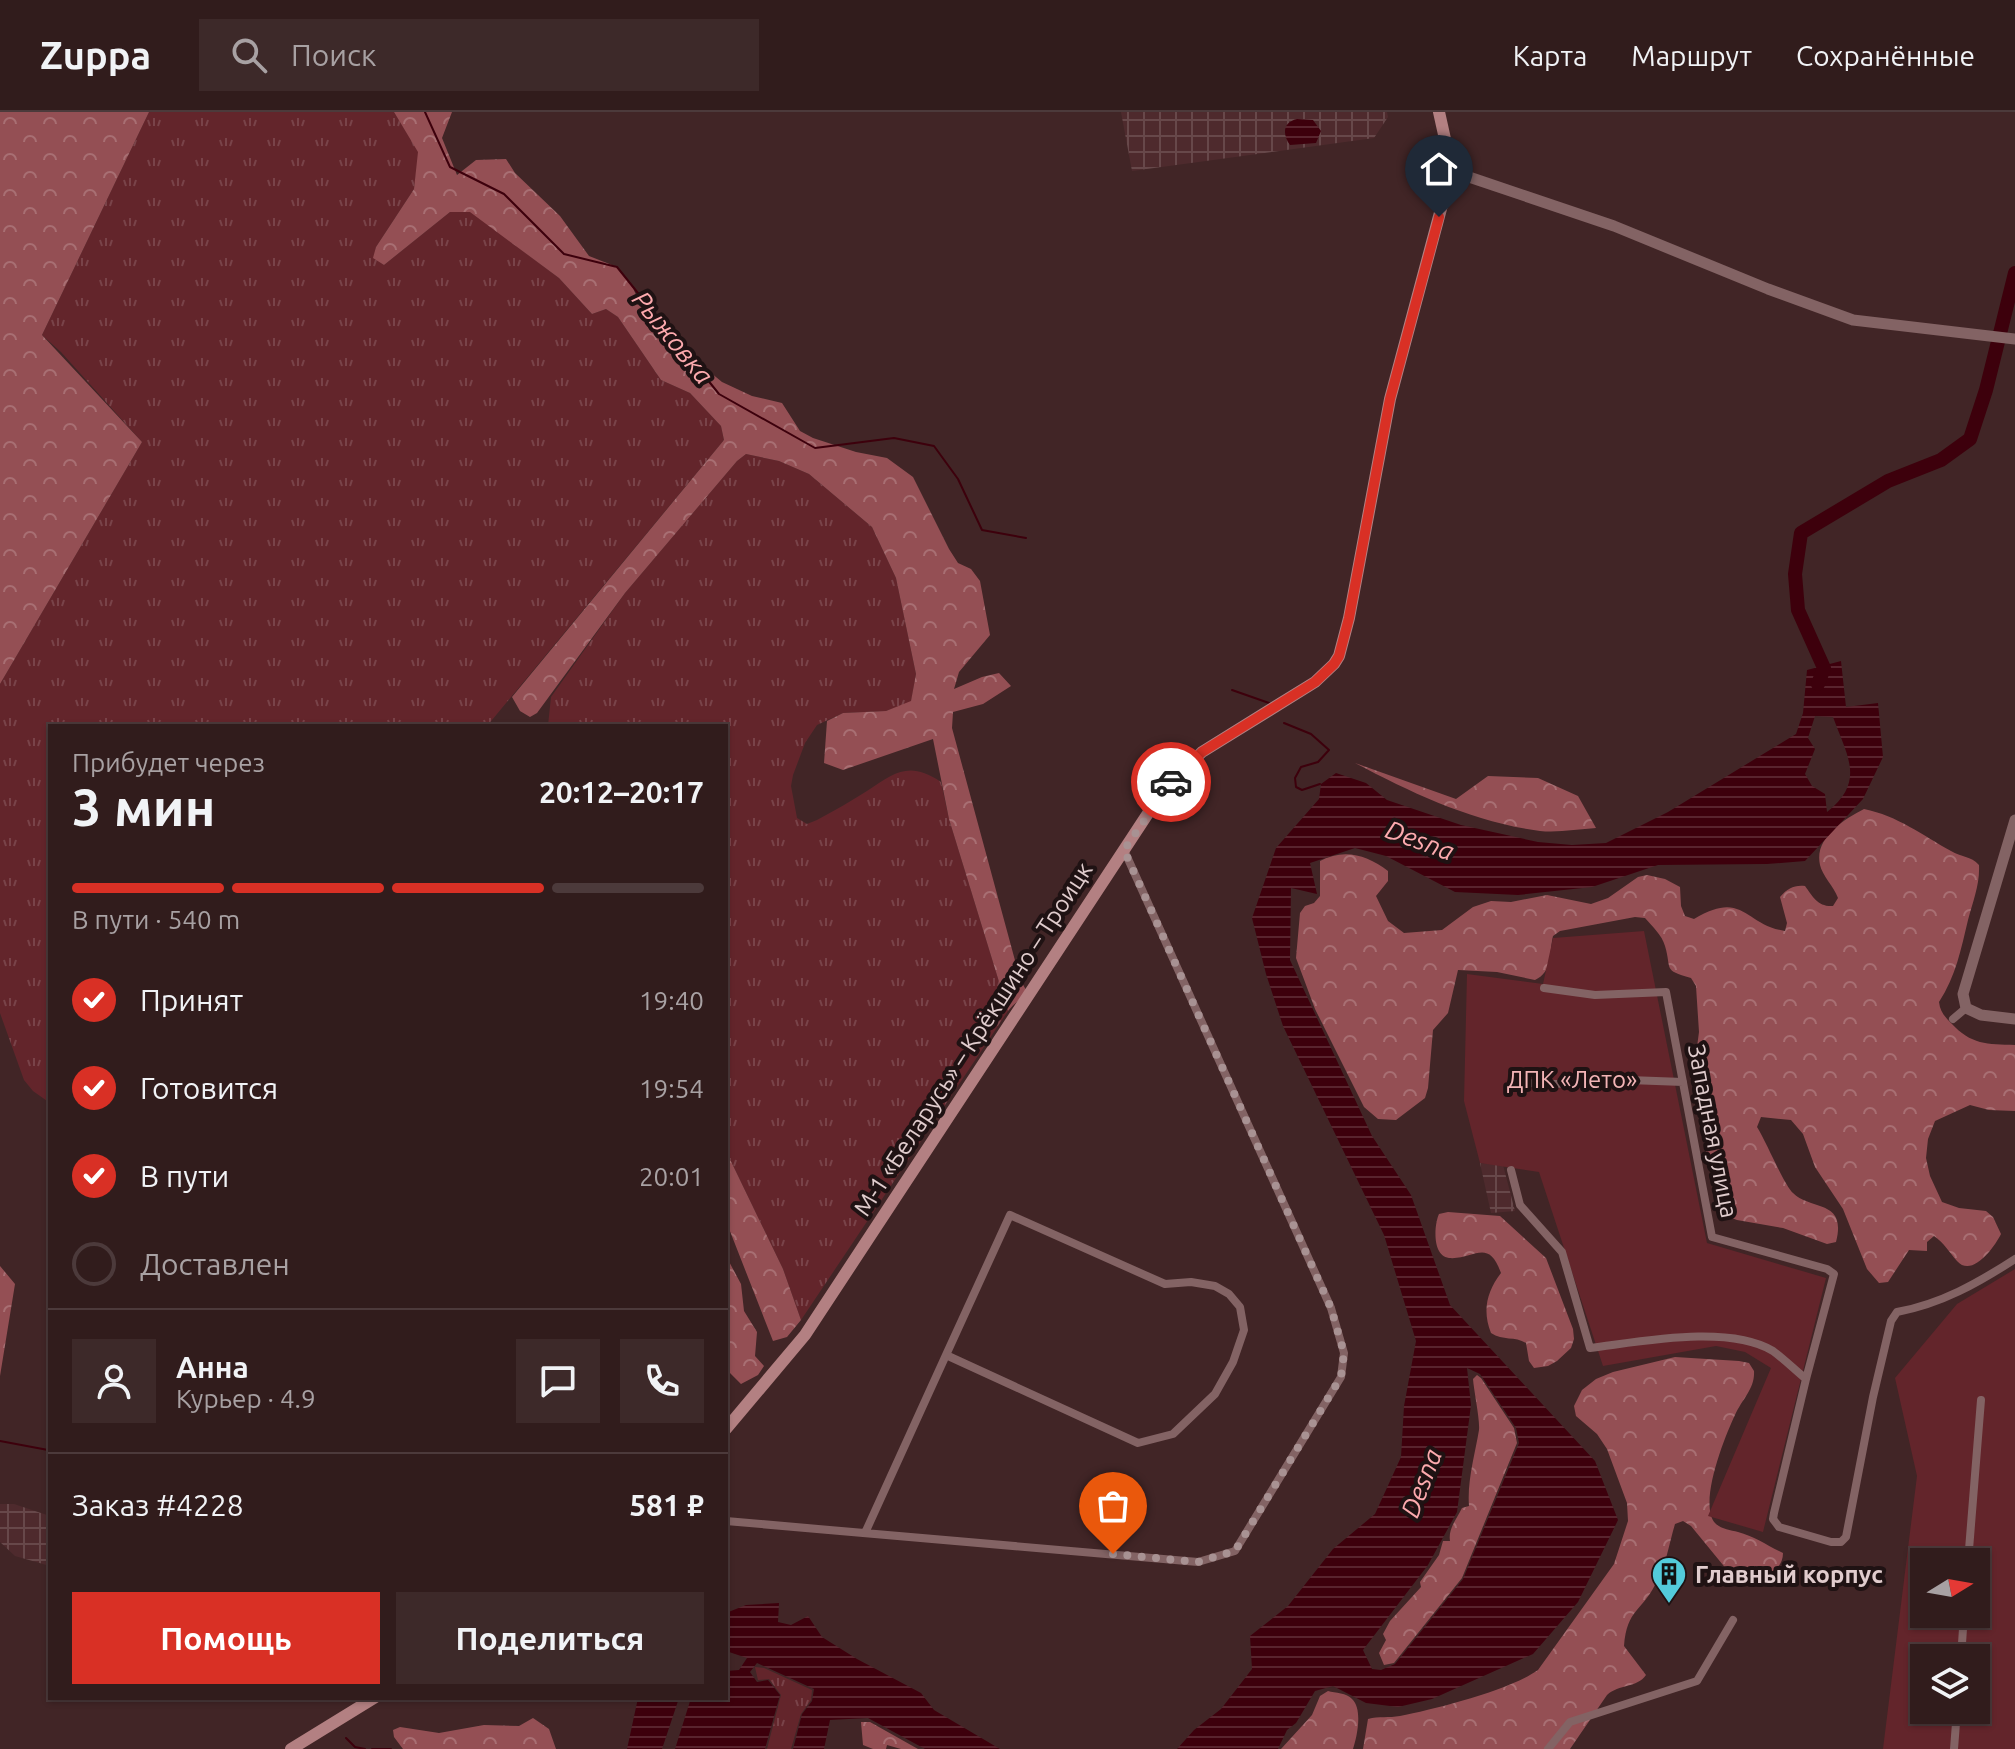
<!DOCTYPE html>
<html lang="ru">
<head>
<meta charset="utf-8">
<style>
	:root { --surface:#311c1c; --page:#3d2929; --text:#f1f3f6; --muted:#a8a1a3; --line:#4c3a3b; --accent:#d93025 }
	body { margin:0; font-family:Ubuntu,sans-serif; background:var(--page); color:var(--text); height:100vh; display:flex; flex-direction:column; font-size:30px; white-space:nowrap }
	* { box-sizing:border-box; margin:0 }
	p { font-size:26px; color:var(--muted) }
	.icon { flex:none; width:44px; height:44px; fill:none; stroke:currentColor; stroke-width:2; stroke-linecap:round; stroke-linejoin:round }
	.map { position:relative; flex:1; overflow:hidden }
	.drawer { position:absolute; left:48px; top:612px; width:680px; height:976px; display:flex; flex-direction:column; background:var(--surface); border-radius:0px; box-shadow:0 2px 6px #0004,0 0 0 2px var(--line) }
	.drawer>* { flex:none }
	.needle { width:52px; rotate:79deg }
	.controls { position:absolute; left:1910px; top:1436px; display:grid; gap:16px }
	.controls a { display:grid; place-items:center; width:80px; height:80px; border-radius:0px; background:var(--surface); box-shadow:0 2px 6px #0004,0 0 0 2px var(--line); font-size:40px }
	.pin { position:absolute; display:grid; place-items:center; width:68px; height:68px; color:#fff; margin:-82px -34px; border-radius:50% 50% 50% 0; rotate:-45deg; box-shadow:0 0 8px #0007 }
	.pin .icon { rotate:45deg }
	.courier { position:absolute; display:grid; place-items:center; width:80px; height:80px; margin:-40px; border:6px solid #d93025; border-radius:50%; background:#fff; color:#222; box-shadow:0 2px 10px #0007 }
	.head em { font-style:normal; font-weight:700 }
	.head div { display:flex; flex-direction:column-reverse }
	.head { display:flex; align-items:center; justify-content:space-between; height:136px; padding:0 24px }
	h1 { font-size:52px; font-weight:700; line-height:60px }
	.bar { display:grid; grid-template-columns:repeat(4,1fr); gap:12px 8px; align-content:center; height:96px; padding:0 24px }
	.bar i { height:10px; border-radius:6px; background:var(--line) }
	.bar .active { background:var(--accent) }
	.bar p { grid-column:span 4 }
	.line { display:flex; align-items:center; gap:20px; padding:0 24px; border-top:2px solid var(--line) }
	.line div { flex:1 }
	.round { display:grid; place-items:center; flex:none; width:84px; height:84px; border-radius:0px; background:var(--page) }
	ol { padding:0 24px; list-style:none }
	li { display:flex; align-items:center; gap:24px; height:88px }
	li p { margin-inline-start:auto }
	li .icon { padding:8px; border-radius:50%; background:var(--accent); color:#fff; stroke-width:4 }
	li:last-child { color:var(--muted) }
	li i { width:44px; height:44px; border:4px solid var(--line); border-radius:50% }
	.cta { display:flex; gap:16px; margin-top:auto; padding:16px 24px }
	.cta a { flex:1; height:92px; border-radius:0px; background:var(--accent); color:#fff; font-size:32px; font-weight:700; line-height:92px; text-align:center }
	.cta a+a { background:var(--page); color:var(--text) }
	header { display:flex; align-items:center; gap:48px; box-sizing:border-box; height:112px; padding:0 40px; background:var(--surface); border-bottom:2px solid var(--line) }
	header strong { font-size:38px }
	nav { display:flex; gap:44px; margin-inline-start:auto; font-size:28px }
	.search { width:560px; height:72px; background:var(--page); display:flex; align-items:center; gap:20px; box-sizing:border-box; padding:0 28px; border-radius:0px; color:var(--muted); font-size:30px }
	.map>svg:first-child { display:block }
	.industrial { fill:url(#industrial-grid) }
	.grass { fill:url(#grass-tufts) }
	.forest { fill:url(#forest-crowns) }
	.garden { fill:#63252b; fill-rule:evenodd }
	.water { fill:url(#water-rules); fill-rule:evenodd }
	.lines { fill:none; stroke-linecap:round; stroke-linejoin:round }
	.stream { stroke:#3d000c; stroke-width:2 }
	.river { stroke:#3d000c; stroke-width:14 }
	.minor { stroke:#836364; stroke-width:8 }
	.tertiary { stroke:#836364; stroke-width:11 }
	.secondary { stroke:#b38082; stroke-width:12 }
	.done { stroke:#a89293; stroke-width:8; stroke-dasharray:0 14.4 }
	.route { stroke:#d93025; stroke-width:10 }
	.labels { text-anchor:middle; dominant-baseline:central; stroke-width:8; stroke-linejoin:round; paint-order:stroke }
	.street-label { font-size:24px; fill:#e0cccd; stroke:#1f1213 }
	.park-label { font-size:24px; fill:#f3b4b6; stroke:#1f1213 }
	.poi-label { font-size:24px; font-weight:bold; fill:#e0cccd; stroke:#1f1213; text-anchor:start }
	.water-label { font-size:26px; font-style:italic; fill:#fdaaae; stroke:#1f1213 }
</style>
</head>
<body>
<header>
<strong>Zuppa</strong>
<div class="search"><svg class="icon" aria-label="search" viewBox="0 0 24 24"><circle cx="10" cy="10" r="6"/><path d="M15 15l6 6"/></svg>Поиск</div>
<nav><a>Карта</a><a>Маршрут</a><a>Сохранённые</a></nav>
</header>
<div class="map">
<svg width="2015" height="1637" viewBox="0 0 2015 1637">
	<defs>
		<pattern id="industrial-grid" width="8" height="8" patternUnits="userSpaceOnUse" patternTransform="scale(2)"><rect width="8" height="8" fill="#4e2a2d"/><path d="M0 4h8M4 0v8" fill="none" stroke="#67484a"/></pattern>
		<pattern id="grass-tufts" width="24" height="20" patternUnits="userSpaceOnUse" patternTransform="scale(2)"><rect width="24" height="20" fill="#63252b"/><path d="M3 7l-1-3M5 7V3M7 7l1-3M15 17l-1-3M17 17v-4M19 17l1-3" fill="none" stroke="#794349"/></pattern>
		<pattern id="forest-crowns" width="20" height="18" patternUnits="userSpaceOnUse" patternTransform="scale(2)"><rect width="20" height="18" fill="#944f54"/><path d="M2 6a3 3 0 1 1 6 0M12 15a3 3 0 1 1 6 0" fill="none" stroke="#a86f73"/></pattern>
		<pattern id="water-rules" width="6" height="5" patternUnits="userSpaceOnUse" patternTransform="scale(2)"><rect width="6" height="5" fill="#3d000c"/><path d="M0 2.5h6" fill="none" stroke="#59242e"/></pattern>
	</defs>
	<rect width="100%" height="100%" fill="#412526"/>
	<path class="industrial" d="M1121 0H1387L1388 5 1374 26 1132 59Z
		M1480 1051 1503 1053 1515 1099 1491 1101Z
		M0 1392H14L50 1404V1454L15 1444 0 1430Z"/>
	<path class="grass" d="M149 0H394L419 40 414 77 376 135 374 146 384 153 450 100 470 99 559 166 592 202 606 197 618 205 661 268 690 281 721 314 724 328 487 614H50V991L33 979 24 968 0 901V572L142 330 61 240 42 223Z
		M746 342 779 349 809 362 872 415 896 466 916 562 911 590 886 599 843 601 817 613 805 631 793 663 791 674 797 706 807 712 817 708C834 699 851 689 867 679 896 660 909 649 941 670L949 707 1008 899 801 1208 783 1157 726 1039V614H548L551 585 625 481 737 349Z
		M755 1555 764 1556 812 1578 811 1588 801 1602 791 1637H767L781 1583 769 1567 758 1568Z"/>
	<path class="forest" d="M0 0H149L42 223 142 330 0 572Z
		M394 0H452L442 26 457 63 476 48 506 47 515 61 560 104 589 144 617 155 633 176 647 208 722 270 752 284 782 291 800 319 813 326 856 340 887 346 913 365 949 437 958 451 971 457 980 469 990 523 959 560 954 577 982 565 999 561 1011 574 983 592 953 600 952 616 1020 867 1026 878C1022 888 1014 891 1008 899L949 707 933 627 843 658 824 651 827 609 843 601 886 599 911 589 916 562 896 466 872 415 809 362 779 349 746 342 737 349 625 481 537 601 530 605 520 599 512 585 724 328 721 314 690 281 661 268 618 205 606 197 592 202 559 166 470 100H450L384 153 373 146 376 135 414 77 418 40Z
		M1355 651 1456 687 1488 664 1538 666 1578 684 1596 716C1578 717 1558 721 1540 719 1473 710 1414 682 1355 651Z
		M1864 697C1898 704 1922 723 1951 739 1961 745 1971 744 1979 753 1980 772 1973 789 1968 808 1961 837 1956 864 1939 890 1940 899 1944 904 1951 911 1971 933 1987 932 2015 933V999L1989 998 1970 993 1935 1009 1928 1027 1926 1046 1930 1064 1942 1090 1959 1096 1986 1099 1993 1105 2001 1122C1994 1136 1972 1166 1957 1149 1949 1140 1944 1131 1934 1124L1927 1130V1139L1909 1138 1888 1170 1879 1171 1867 1157 1843 1097 1815 1055 1803 1022 1791 1008 1761 1005 1757 1015C1766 1029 1784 1073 1793 1081 1811 1099 1847 1087 1836 1130L1827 1132 1783 1116 1737 1108 1729 1105 1722 1098 1707 1046 1693 965 1699 920 1696 874 1691 866C1662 858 1672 857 1665 834 1662 823 1652 814 1645 806L1635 805 1560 819 1553 824C1549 840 1553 860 1535 868L1497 860 1458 858 1448 901 1433 918 1428 976 1425 986 1396 1008 1378 1007 1364 995 1315 897 1296 846 1300 801 1305 794 1314 791 1320 784V749C1344 736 1367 743 1388 759V769L1376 784 1388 809 1404 821 1442 818 1473 795 1491 789 1511 790 1547 783 1591 792 1608 786 1638 765 1647 763 1665 767 1680 775 1681 794 1685 804 1694 807C1744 777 1744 813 1785 819L1787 811 1780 785C1788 776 1794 773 1805 774 1813 785 1818 795 1833 794L1838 786C1834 775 1822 763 1820 753 1814 726 1843 708 1864 697Z
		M726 1039 783 1157 801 1208 787 1225 773 1229 726 1109Z
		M1448 1100 1500 1104 1546 1146 1573 1217 1574 1227 1571 1236 1557 1249 1548 1254 1534 1256 1529 1249 1526 1231C1515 1224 1503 1229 1491 1221 1482 1199 1487 1179 1501 1161 1488 1125 1474 1148 1449 1146 1432 1144 1434 1113 1439 1102Z
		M726 1144 741 1172 744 1199 757 1220 755 1244 764 1254 758 1263 741 1272 730 1261 726 1253Z
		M0 1154 15 1172 0 1264Z
		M1675 1245 1739 1249 1749 1251 1754 1259C1755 1277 1742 1287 1735 1303 1725 1324 1698 1391 1715 1411 1721 1417 1730 1418 1738 1420 1754 1424 1768 1434 1783 1441 1783 1465 1750 1468 1732 1464L1691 1414 1683 1409 1675 1412C1669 1432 1666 1454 1655 1473 1642 1499 1627 1497 1624 1534L1646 1563C1637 1576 1619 1572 1607 1583L1570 1637H1363L1368 1607C1379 1604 1389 1606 1400 1604 1435 1597 1510 1578 1538 1558L1614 1452 1628 1409 1627 1391 1607 1337 1597 1322 1576 1304 1574 1294 1582 1278 1596 1267 1613 1260Z
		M1477 1263 1481 1266 1514 1316 1517 1331 1462 1466 1394 1551 1384 1553 1379 1541 1386 1528 1383 1522 1390 1509 1421 1475 1420 1470 1439 1443 1443 1429H1450C1448 1416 1457 1407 1462 1396L1469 1394C1467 1369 1475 1342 1479 1318 1480 1307 1474 1280 1473 1267Z
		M1328 1579C1335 1581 1347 1581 1352 1587 1363 1597 1357 1625 1353 1637H1281L1312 1603 1320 1584Z
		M533 1606 549 1617 556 1637H403L394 1625 393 1618 400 1615 439 1621 484 1613 519 1614Z
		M861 1610H870L918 1637H901L887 1633 886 1637H873L863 1633Z"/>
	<path class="garden" d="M1644 819 1707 1131 1826 1166 1763 1420 1708 1404 1771 1256 1745 1240 1716 1234 1603 1254 1539 1060 1480 1051 1464 989 1467 862 1543 872 1553 826Z
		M2015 1157V1637H1883L1917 1364 1895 1266 1957 1192ZM1924 1450H1976V1502H1924ZM1924 1546H1976V1598H1924Z"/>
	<path class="water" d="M1297 7 1313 8 1321 19 1316 31 1290 33C1282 22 1283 10 1297 7Z
		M1841 549 1846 595 1878 591 1883 645 1863 687 1805 749 1767 752 1658 753 1592 775 1518 783 1455 780 1386 744 1355 736 1310 751 1317 782 1291 776 1290 848 1372 1024 1411 1083 1450 1193 1595 1349 1618 1408 1578 1490 1533 1542 1432 1587 1398 1595 1366 1591 1333 1574 1315 1579 1296 1611 1287 1618 1278 1637H1177L1194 1618 1221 1597 1252 1557 1250 1524 1288 1494 1333 1437 1375 1402 1401 1345 1404 1294 1416 1229 1384 1123 1283 914 1266 862 1252 806 1276 736 1319 687 1321 672 1336 661 1366 671 1387 688 1461 713 1538 730 1572 733 1606 731 1668 700 1796 622 1803 601 1807 558ZM1815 604 1833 605C1847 644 1866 669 1827 700L1825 682 1812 674 1805 662 1815 637 1808 626ZM1467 1256 1480 1262 1516 1316 1519 1331 1463 1467 1395 1552 1381 1558 1372 1557 1363 1538 1428 1453 1457 1400 1471 1293Z
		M779 1491 778 1510 791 1513 808 1504 822 1525 857 1547 921 1581 934 1598 1000 1637H925L868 1606 830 1608 824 1637H793L802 1602 812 1589 814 1577 757 1551 750 1560 757 1570 768 1568 780 1583 765 1637H675L691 1586H726V1559L739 1558 747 1546 726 1539V1501L746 1493Z
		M638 1586H679L662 1637H627Z"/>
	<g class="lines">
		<path class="stream" d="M425 0 450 55 504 82 564 142 617 155 719 282 815 336 894 326 934 334 958 367 982 418 1026 426
			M1232 578 1269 591
			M1284 611 1311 622 1329 638 1318 650 1301 655 1295 666 1296 675 1302 678 1320 672
			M0 1329 48 1338 50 1343
			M346 1626 355 1635 365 1637
			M372 1637H391"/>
		<path class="river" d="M1818 572 1824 556 1798 498 1795 462 1801 421 1888 369 1941 348 1970 327 1986 278 2015 161"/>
		<path class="minor" d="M1544 876 1595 883 1666 880 1712 1125 1827 1157 1834 1162 1806 1267 1774 1401 1773 1407 1779 1415 1831 1430H1841L1846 1425 1873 1285 1891 1209 1897 1200C1941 1192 1978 1171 2015 1147
			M1953 907 1966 896
			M1524 971 1557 972 1602 967 1683 970
			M1511 1058 1520 1093 1562 1140 1590 1236C1640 1230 1728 1212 1773 1239 1784 1247 1795 1258 1806 1267
			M1010 1103 1165 1172 1191 1170 1215 1174 1229 1182 1240 1195 1244 1218 1233 1250 1215 1282 1173 1322 1138 1331 946 1243Z
			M726 1409 1198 1450 1235 1439 1341 1265 1344 1241 1331 1196 1124 738
			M865 1421 946 1243
			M1968 1450 1981 1288
			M1961 1546 1964 1502
			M1548 1637 1570 1610 1697 1569 1733 1508
			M1954 1637 1957 1598"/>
		<path class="tertiary" d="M1451 54 1469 65 1614 114 1768 177 1853 208 2015 227
			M2015 708 1963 882 1966 896 1981 903 2015 907"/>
		<path class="secondary" d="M726 1317 805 1223 1166 674 1202 640 1315 570 1334 552 1339 544 1349 506 1390 287 1449 67 1451 54 1439 0
			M291 1637 374 1586"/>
	</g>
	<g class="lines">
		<path class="done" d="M1113 1442 1198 1450 1235 1439 1341 1265 1344 1241 1331 1196 1124 738 1171 670"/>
		<path class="route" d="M1171 670 1202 640 1315 570 1334 552 1339 544 1349 506 1390 287 1439 105"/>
	</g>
	<defs>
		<g id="building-pin" transform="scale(1.8)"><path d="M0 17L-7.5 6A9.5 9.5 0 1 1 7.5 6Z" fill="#53cbdb" stroke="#1f1213"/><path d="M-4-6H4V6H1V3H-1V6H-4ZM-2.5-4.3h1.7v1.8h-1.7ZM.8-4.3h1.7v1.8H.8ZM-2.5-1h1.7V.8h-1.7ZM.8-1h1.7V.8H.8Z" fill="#111"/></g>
	</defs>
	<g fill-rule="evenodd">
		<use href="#building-pin" x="1669" y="1462"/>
	</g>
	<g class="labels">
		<g class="street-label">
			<text transform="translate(973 927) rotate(-57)">М-1 «Беларусь» – Крёкшино – Троицк</text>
			<text transform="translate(1713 1019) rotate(79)">Западная улица</text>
		</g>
		<g class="park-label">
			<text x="1572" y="967">ДПК «Лето»</text>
		</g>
		<g class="poi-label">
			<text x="1695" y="1462">Главный корпус</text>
		</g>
		<g class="water-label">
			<text transform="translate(673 225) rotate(51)">Рыжовка</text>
			<text transform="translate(1420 728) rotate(20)">Desna</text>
			<text transform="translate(1421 1371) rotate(-69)">Desna</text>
		</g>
	</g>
</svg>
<div class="controls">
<a><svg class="needle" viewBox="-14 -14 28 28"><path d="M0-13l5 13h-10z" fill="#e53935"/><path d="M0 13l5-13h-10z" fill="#a8a1a3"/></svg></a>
<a><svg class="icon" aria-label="layers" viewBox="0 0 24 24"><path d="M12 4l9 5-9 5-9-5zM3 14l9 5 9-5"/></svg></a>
</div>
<div class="pin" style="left:1113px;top:1442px;background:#ea580c"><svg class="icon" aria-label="bag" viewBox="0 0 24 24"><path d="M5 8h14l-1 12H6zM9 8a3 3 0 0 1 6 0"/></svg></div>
<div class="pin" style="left:1439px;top:105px;background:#1f2937"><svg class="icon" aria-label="home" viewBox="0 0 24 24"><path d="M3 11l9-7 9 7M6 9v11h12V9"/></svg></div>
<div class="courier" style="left:1171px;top:670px"><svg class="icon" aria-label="car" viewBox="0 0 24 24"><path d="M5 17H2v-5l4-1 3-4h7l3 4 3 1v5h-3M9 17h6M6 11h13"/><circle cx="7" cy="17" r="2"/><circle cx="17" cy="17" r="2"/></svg></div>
<section class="drawer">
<div class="head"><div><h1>3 мин</h1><p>Прибудет через</p></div><em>20:12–20:17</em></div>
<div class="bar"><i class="active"></i><i class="active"></i><i class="active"></i><i></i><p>В пути · 540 m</p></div>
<ol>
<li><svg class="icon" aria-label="check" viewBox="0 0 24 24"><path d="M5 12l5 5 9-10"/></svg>Принят<p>19:40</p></li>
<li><svg class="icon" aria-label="check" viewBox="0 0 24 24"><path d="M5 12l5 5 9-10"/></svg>Готовится<p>19:54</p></li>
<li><svg class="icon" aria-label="check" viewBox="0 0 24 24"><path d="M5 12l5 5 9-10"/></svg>В пути<p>20:01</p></li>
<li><i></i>Доставлен</li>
</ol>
<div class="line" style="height:144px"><a class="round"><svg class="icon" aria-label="person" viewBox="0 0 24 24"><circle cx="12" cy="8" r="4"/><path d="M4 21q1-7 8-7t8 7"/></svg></a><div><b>Анна</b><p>Курьер · 4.9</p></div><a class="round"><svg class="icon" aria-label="chat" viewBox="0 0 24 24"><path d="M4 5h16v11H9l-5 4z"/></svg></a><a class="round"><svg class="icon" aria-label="phone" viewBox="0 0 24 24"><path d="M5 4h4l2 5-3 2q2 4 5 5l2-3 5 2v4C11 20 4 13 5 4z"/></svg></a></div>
<div class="line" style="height:104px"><div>Заказ #4228</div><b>581 ₽</b></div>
<div class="cta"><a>Помощь</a><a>Поделиться</a></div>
</section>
</div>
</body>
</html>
